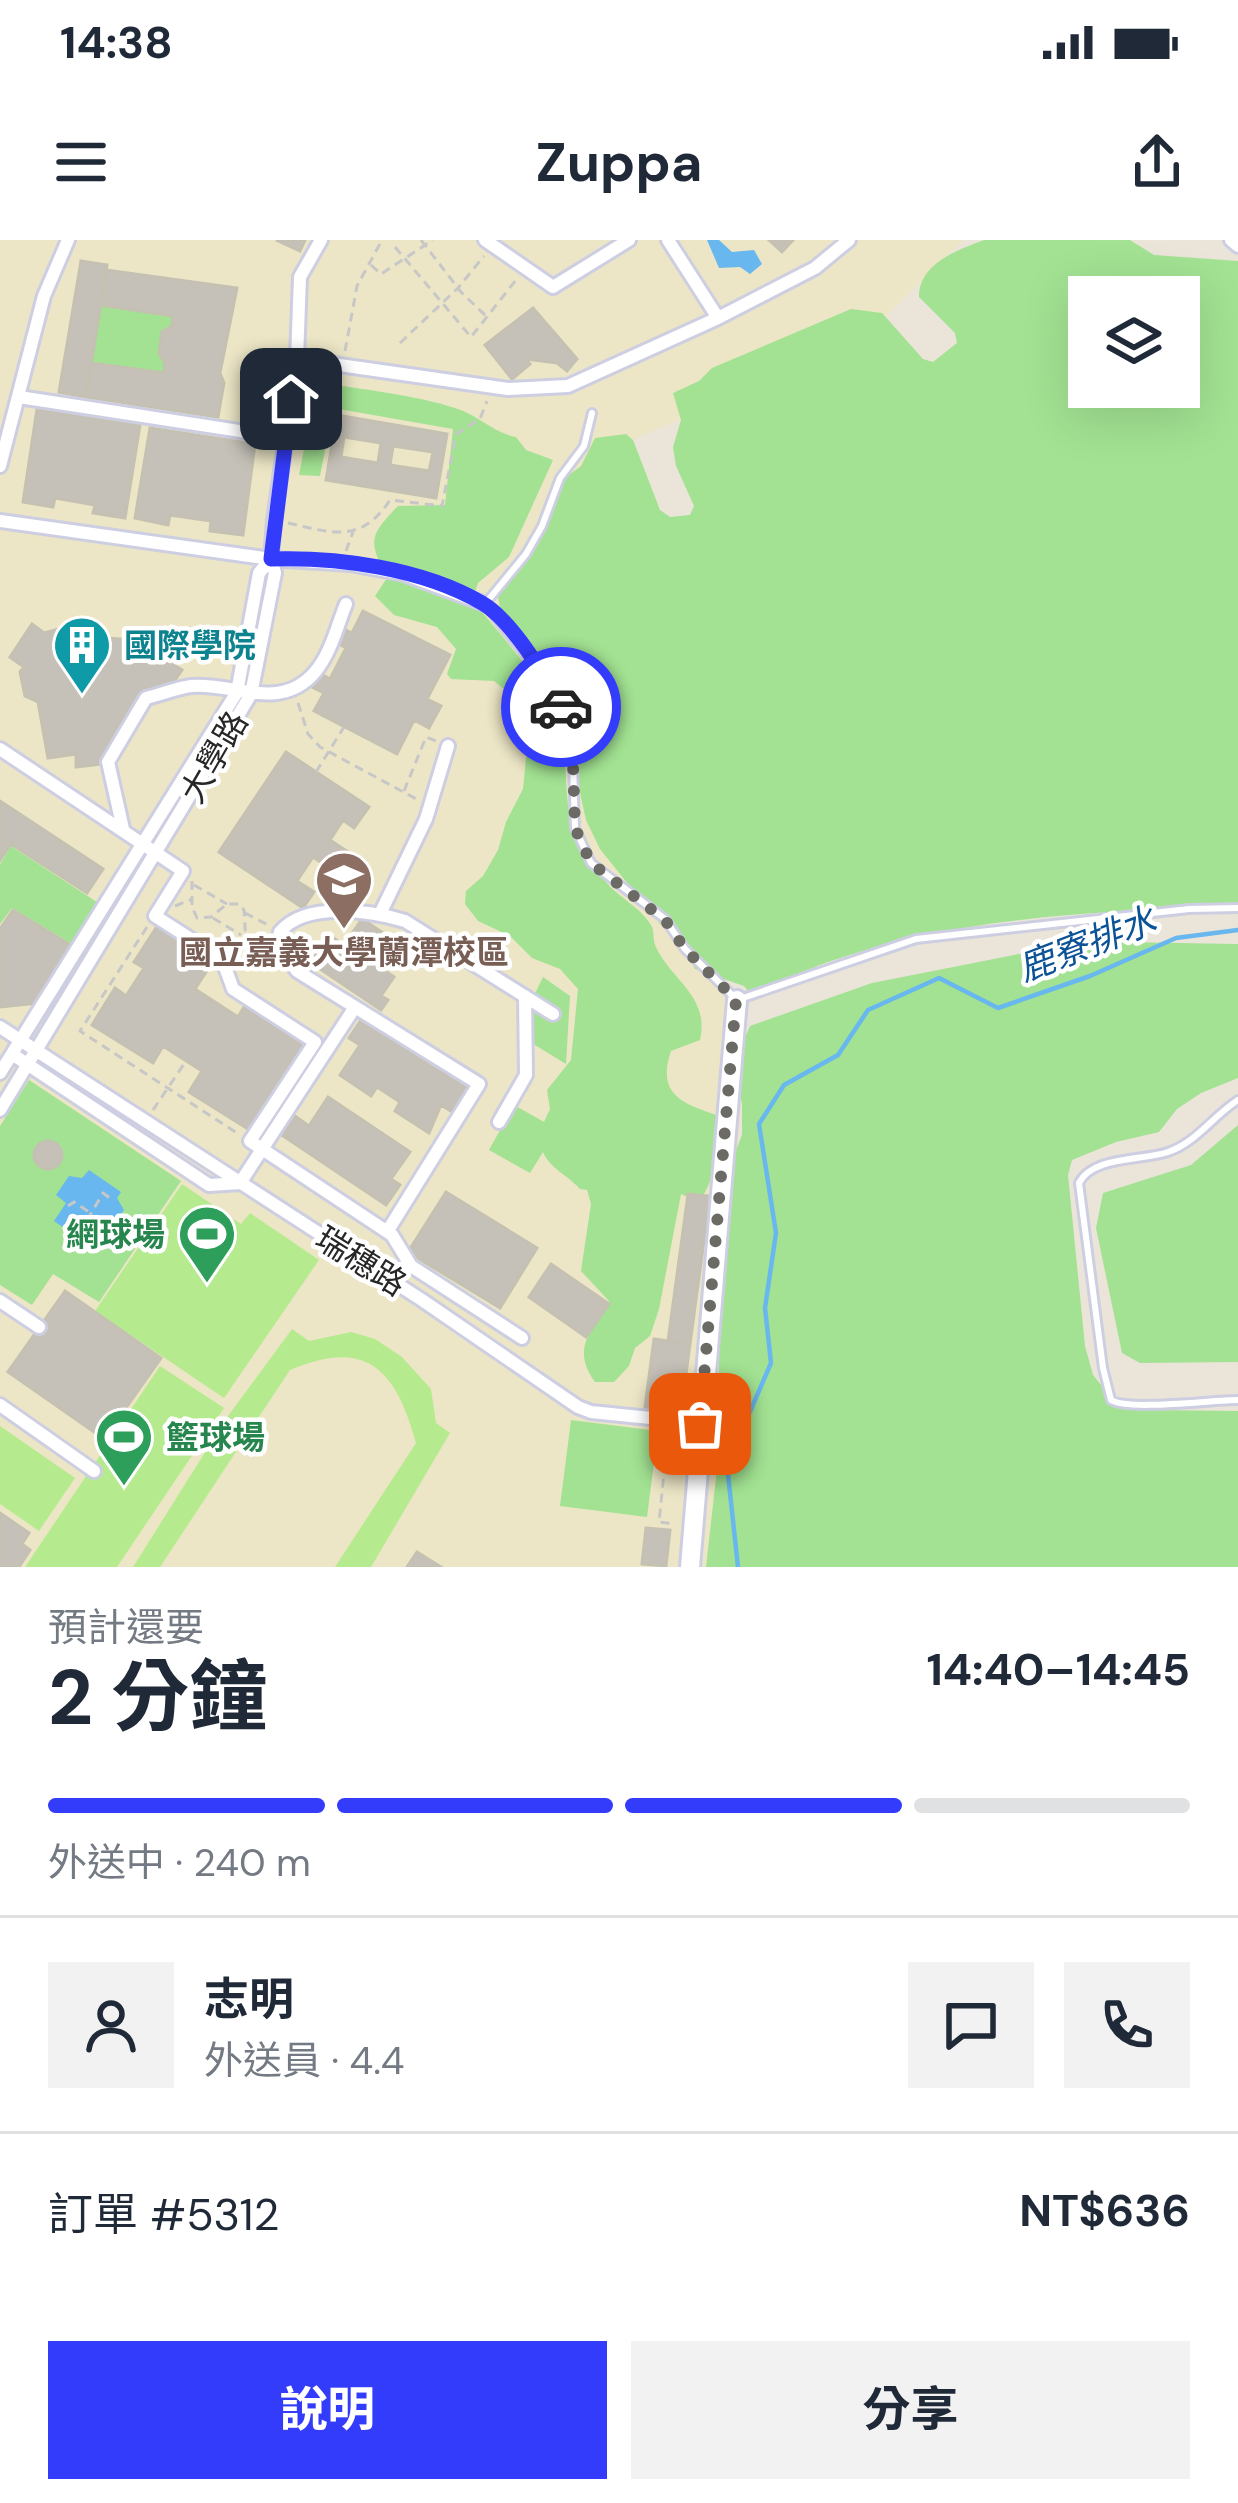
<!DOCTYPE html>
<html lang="zh-TW">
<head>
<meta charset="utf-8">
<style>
	:root { --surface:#fff; --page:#f2f2f3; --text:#1f2937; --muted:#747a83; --line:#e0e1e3; --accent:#343cfb }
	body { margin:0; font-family:"DM Sans","Noto Sans TC",sans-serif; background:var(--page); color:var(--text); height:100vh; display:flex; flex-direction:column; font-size:45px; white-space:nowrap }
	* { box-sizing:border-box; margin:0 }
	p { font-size:39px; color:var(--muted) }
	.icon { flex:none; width:66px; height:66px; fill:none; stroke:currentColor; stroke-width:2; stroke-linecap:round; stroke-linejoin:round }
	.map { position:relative; height:1327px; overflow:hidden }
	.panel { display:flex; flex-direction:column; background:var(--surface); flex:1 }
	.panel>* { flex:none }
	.controls { position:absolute; left:1068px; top:36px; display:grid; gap:24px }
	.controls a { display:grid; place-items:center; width:132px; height:132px; border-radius:0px; background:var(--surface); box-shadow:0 12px 48px #0002; font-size:60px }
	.pin { position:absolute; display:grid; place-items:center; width:102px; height:102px; color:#fff; margin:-51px; border-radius:24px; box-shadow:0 6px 18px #0006 }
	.courier { position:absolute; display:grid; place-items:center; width:120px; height:120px; margin:-60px; border:9px solid #343cfb; border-radius:50%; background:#fff; color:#222; box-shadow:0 3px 15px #0007 }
	.head em { font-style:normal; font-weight:700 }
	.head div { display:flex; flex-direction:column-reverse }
	.head { display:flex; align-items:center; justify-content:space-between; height:204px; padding:0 48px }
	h1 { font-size:78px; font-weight:700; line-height:90px }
	.bar { display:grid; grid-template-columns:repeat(4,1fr); gap:18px 12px; align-content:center; height:144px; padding:0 48px }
	.bar i { height:15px; border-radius:9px; background:var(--line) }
	.bar .selected { background:var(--accent) }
	.bar p { grid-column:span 4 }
	.line { display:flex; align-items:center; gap:30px; padding:0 48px; border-top:3px solid var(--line) }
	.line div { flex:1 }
	.round { display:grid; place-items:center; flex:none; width:126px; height:126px; border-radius:0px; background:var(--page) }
	.primary-button { display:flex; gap:24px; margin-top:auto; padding:24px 48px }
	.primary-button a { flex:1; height:138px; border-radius:0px; background:var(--accent); color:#fff; font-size:48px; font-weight:700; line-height:138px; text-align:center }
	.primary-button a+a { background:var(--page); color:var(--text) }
	.status { display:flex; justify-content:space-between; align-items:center; height:84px; padding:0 60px; background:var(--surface); direction:ltr }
	.status svg { height:33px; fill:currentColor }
	header { display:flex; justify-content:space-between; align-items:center; height:156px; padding:0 48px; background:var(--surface); font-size:54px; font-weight:700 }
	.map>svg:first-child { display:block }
	.education { fill:#ece6c6 }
	.green { fill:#a2e292; fill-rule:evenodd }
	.pitch { fill:#b5ea8e }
	.water { fill:#68b7ef }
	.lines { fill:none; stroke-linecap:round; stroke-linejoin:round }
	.stream { stroke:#68b7ef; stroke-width:4.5 }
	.building { fill:#c5c1b8; stroke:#c5c1b2; stroke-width:3; fill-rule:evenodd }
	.lane-casing { stroke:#cdcee1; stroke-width:12 }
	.street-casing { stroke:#cdcee1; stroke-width:18 }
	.secondary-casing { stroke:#cdcee1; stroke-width:24 }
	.path { stroke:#c7c7c7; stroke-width:3; stroke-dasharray:9 6; stroke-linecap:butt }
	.lane { stroke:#fff; stroke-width:6 }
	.street { stroke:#fff; stroke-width:12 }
	.secondary { stroke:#fff; stroke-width:18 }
	.done { stroke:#6b6a65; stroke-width:12; stroke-dasharray:0 21.6 }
	.route { stroke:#343cfb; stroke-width:15 }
	.labels { text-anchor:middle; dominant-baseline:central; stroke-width:9; stroke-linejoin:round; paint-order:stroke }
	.culture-label { font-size:33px; font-weight:bold; fill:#0d838f; stroke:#fff; text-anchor:start }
	.street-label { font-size:33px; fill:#272727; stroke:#fff }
	.education-label { font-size:33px; font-weight:bold; fill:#785e54; stroke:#fff }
	.leisure-label { font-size:33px; font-weight:bold; fill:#27864d; stroke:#fff; text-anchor:end }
	.water-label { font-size:36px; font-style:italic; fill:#0c5296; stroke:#fff }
</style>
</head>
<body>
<div class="status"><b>14:38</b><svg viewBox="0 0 49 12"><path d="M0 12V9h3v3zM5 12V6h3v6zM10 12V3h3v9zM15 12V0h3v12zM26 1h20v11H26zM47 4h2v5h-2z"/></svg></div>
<header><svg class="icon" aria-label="menu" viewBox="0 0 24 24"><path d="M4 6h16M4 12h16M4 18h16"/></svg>Zuppa<svg class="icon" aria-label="share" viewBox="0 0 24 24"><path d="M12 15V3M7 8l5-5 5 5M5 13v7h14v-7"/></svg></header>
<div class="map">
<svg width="1238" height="1327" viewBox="0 0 1238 1327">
	<rect width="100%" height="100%" fill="#eae5d8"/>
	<path class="education" d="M0 0H963L862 100 603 213 630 610 746 772 715 1327H0Z"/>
	<path class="green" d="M984 0H1130L1154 15 1238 21V667C1101 671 958 676 828 722 802 731 777 745 752 756L744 746 695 729 676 694 660 684 600 609 586 580 576 535 575 490 569 467 501 371 497 353 525 319 557 244 581 226 595 198 626 194 633 200 660 270 670 277 690 275 694 266 676 226 673 207 681 180 673 153 699 141 712 128 851 69 882 73 923 119 933 122 957 103 955 93 919 57C919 23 958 10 984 0ZM1089 57H1179V147H1089Z
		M100 65 173 76 172 86 162 92 159 112 165 123 164 133 91 123Z
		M317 142C364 150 412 154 458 169 479 176 494 193 516 197L526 210 553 220 509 317 478 343 472 361C488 378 555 458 560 478 571 523 558 570 584 612 591 622 598 633 606 642 618 657 643 669 652 687 654 692 653 699 655 705 670 740 710 755 700 800L671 811C655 858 687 864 722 877 711 907 720 937 698 962L681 954 659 1069 650 1096 635 1108 629 1126 614 1142H595C571 1109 591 1092 609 1061L581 1031 591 964 587 950 580 949C567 934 552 931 543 912L530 933 489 910 514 865 544 882 550 869 547 850 571 820 578 749 560 729 532 718 510 696 478 681 465 664 466 651 483 636 498 610 506 582 523 549 527 507 538 472 526 455 505 450 494 441 451 439 447 434 456 409 437 387 394 375 375 356 387 338C368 300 369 296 398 266L445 265 453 189 333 168 320 236 299 235Z
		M11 606 106 668 80 709 12 668 0 684V624Z
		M1116 702 1238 704V838L1201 853 1177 869 1159 892 1116 902 1072 920 1068 935 1085 1106 1093 1135 1111 1157 1150 1170 1238 1171V1327H706L720 1202 730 1197 733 1188 728 1180 718 1177 721 1009 728 931 742 895V864L734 823 750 786 872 743 1039 710Z
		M543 737 570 756 566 824 530 802 529 766Z
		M29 840 181 941 99 1062 53 1034 32 1065 0 1045V886Z
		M1238 885V1122L1140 1123 1122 1113 1096 988 1103 953 1191 925Z
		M571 1180 658 1191 647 1277 560 1266Z"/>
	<path class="pitch" d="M182 944 241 984 250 973 319 1020 224 1158 95 1071Z
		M292 1089 309 1101 351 1092 375 1099 402 1117 431 1149 436 1183 450 1193 371 1327H335L416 1203C396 1130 367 1097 290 1130L160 1327H133L228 1176Z
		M160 1126 224 1168 117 1327H25Z
		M0 1186 75 1238 39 1291 0 1264Z"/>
	<path class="water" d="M707 0H719L732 12 754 10 762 24 750 34 740 27 719 28Z
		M89 930 121 952 117 958 124 970 103 999 83 994 80 999 54 981 66 963 56 955 69 936 82 938Z"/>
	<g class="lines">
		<path class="stream" d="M738 1327 727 1225 771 1123 765 1068 776 993 759 884 784 845 838 815 868 770 939 738 998 768 1090 736 1176 698 1238 690"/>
	</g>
	<path class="building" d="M276 0H305L300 11Z
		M769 0H793L782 12Z
		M81 21 107 25 86 157 59 152Z
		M106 30 237 48 220 133 224 143 218 177 86 157 99 73 91 123 164 133 165 123 159 113 162 92 172 86 173 76 100 65Z
		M533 68 577 119 567 131 557 123 526 119 530 124 512 139 485 105Z
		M37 169 140 185 125 278 93 273 95 265 55 258 53 267 23 262Z
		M337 175 447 194 436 258 326 240ZM344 197 381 203 378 223 341 217ZM393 206 433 212 429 231 390 225Z
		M150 188 255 204 243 295 210 291 211 281 170 275 168 285 135 278Z
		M363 371 450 415 427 459 441 466 429 488 414 480 397 514 314 471 324 453 312 447 319 433 330 439 346 408 334 401 341 388 352 393Z
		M32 384 44 393 70 386 90 399 95 391 106 398 134 400 182 430 171 446 140 455 106 506 102 524 76 527V514L48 518 38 462 25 456 20 432 24 427 10 417Z
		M286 512 369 567 354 588 343 580 330 600 357 618 344 638 313 617 297 641 314 652 303 668 219 612Z
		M0 561 103 629 87 653 11 604 0 620Z
		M13 670 72 706 38 763 0 767V689Z
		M362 679 386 695 369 720 394 737 381 756 388 760 381 770 310 722 329 695 344 705Z
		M158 685 214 720 195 749 238 777 244 767 302 804 248 889 189 852 202 831 163 806 153 823 92 785 115 748 126 756 144 728 134 722Z
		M361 780 469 850 454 873 441 865 429 893 395 871 400 862 377 847 371 856 340 835 360 805 349 798Z
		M328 857 410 912 391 939 400 945 386 965 282 895 295 876 309 886Z
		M34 915a14 14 0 1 1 28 0a14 14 0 1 1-28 0Z
		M446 952 537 1008 500 1068 408 1012Z
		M688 954 710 956 690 1104 668 1101Z
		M551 1024 609 1064 586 1097 529 1057Z
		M65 1051 161 1118 104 1199 8 1132Z
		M654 1099 690 1104 681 1172 645 1167Z
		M0 1273 29 1293 22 1304 30 1310 19 1327H0Z
		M646 1288 670 1290 666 1326 642 1324Z
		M417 1312 441 1327H407Z"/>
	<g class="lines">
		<g class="lane-casing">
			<path id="lane" d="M592 173 584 206 560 238 542 286 526 314 485 364 551 446 572 489 575 588 591 623 665 679 685 709 737 760 916 699 1189 669 1238 668
				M1238 860C1213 876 1197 902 1168 912 1141 921 1093 916 1079 943L1103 1128 1111 1160C1128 1171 1211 1160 1238 1160"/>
		</g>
		<g class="street-casing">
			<path id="street" d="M485 0 553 47 629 0
				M668 0 718 78
				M1231 0 1238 6
				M297 119 508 149 568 146 718 78 815 28 849 0
				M19 157 285 198
				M0 226 44 56 68 0
				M0 281 271 319 350 324 404 334 485 364
				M0 509 183 631 155 676 222 719 233 749 315 802 250 901 392 995 411 1026 522 1098
				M123 589 108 522 146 458C160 455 176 448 191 446 234 442 280 473 315 432 331 413 337 386 346 364
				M380 674 426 579 448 506
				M0 787 422 1060 578 1167 591 1172 700 1183
				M12 814 209 945 240 943 355 767
				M0 833 237 452 259 333 271 319
				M0 870 251 454 275 333 271 319 274 280 297 119 300 37 321 0
				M499 882 526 835 525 756
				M387 992 479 844 297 731 278 705 280 692C305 661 371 671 405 681L553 774
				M0 1061 39 1087
				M0 1165 94 1231"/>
		</g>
		<g class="secondary-casing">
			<path id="secondary" d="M690 1327 737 760"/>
		</g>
		<path class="path" d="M421 0 461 52 486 76
			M395 7 471 97 516 40
			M371 25 381 34 433 0
			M400 103 458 48 484 16
			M345 111 357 46 382 0
			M288 283C332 293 361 304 390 260L442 266 456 194 480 179 487 161
			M346 311 353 292
			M298 463 308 494 320 507 420 561
			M316 532 344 487
			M404 551 426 497 436 501
			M192 641V667L197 678 211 677 227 664H239L244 670 246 703 257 707 264 704
			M194 645 227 664
			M175 666 192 659
			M245 673 268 685
			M213 678 241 695
			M147 687 80 791 240 895
			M153 870 186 821
			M68 966 74 962 89 972
			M86 992 90 986 86 982 103 953 114 961
			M668 1194 659 1282 675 1284"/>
		<use href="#lane" class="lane"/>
		<use href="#street" class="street"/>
		<use href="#secondary" class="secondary"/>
	</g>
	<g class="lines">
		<path class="done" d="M561 467 572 490 575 588 591 623 665 680 685 709 736 760 700 1184"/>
		<path class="route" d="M291 159 271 319C338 317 422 328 482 363 510 379 547 437 561 467"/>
	</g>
	<defs>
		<g id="building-pin" transform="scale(3)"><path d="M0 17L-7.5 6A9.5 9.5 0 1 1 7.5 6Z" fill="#0f9aa8" stroke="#fff"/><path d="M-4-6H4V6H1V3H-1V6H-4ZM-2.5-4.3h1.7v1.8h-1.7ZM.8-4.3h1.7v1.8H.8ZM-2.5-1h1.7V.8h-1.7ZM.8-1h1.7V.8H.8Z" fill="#fff"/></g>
		<g id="university-pin" transform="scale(3)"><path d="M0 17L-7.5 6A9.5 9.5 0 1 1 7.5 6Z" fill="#8d6e63" stroke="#fff"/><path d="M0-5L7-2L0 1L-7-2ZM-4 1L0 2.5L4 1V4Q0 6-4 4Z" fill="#fff"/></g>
		<g id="stadium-pin" transform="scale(3)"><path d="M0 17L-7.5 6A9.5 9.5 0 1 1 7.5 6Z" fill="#2e9e5b" stroke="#fff"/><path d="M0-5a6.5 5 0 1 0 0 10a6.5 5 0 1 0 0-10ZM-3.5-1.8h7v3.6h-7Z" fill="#fff"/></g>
	</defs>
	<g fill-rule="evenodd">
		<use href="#building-pin" x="82" y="405"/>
		<use href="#university-pin" x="344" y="640"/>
		<use href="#stadium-pin" x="207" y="994"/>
		<use href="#stadium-pin" x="124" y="1197"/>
	</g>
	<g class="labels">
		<g class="culture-label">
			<text x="124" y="405">國際學院</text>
		</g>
		<g class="street-label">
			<text transform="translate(214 517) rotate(-60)">大學路</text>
			<text transform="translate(361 1021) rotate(32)">瑞穗路</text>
		</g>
		<g class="education-label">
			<text x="344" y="712">國立嘉義大學蘭潭校區</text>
		</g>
		<g class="leisure-label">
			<text x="165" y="994">網球場</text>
			<text x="166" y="1197" text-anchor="start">籃球場</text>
		</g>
		<g class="water-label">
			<text transform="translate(1087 704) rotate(-21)">鹿寮排水</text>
		</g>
	</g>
</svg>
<div class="controls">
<a><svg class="icon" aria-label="layers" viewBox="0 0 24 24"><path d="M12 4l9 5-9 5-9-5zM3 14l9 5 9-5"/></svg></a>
</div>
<div class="pin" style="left:700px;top:1184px;background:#ea580c"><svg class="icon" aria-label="bag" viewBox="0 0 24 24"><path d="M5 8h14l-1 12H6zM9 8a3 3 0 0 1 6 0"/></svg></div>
<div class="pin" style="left:291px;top:159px;background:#1f2937"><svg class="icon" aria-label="home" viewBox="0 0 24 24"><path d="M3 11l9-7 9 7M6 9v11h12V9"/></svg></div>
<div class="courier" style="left:561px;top:467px"><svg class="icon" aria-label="car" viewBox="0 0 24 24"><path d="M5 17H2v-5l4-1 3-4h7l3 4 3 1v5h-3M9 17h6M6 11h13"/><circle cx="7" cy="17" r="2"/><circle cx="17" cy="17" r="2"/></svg></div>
</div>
<section class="panel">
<div class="head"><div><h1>2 分鐘</h1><p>預計還要</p></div><em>14:40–14:45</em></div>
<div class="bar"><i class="selected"></i><i class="selected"></i><i class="selected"></i><i></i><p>外送中 · 240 m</p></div>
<div class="line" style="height:216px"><a class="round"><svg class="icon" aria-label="person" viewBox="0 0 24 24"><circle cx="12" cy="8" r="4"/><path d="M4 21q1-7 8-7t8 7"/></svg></a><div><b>志明</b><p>外送員 · 4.4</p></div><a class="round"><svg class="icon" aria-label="chat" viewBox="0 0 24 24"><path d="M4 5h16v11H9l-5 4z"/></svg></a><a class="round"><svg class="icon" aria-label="phone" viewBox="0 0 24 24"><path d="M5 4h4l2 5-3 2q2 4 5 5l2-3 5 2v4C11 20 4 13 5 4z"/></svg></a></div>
<div class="line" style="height:156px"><div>訂單 #5312</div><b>NT$636</b></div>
<div class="primary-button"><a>說明</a><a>分享</a></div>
</section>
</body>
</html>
